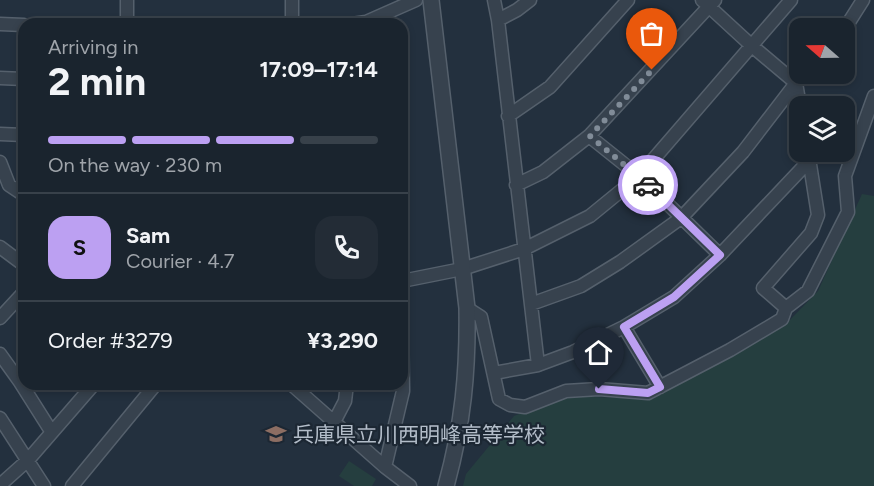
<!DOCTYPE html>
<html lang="en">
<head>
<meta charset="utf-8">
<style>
	:root { --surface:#1a242e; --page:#232c36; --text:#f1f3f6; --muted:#9fa4aa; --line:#38414a; --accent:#bca0f2 }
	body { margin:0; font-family:Figtree,"Noto Sans JP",sans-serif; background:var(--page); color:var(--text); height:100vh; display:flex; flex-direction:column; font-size:22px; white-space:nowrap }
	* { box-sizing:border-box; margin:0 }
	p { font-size:20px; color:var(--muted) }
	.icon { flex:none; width:33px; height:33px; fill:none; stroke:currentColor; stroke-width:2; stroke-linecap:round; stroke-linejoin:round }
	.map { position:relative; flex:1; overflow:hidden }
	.drawer { position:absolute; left:18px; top:18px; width:390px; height:372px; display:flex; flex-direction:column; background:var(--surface); border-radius:18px; box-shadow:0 3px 9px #0003,0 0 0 2px var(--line) }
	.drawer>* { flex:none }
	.needle { width:39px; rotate:290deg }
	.controls { position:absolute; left:789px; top:18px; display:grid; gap:12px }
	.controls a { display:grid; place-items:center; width:66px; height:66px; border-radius:12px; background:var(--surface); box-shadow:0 3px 9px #0003,0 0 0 2px var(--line); font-size:30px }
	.pin { position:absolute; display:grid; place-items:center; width:51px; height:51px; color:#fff; margin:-62px -26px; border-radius:50% 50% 50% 0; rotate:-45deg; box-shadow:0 0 6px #0007 }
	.pin .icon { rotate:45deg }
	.courier { position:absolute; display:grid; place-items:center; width:60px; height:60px; margin:-30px; border:4px solid #bca0f2; border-radius:50%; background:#fff; color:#222; box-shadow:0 2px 8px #0007 }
	.headline em { font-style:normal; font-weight:700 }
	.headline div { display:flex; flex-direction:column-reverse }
	.headline { display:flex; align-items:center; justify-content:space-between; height:102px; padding:0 30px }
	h1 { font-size:39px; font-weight:700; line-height:45px }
	.bar { display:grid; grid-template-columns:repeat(4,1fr); gap:9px 6px; align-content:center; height:72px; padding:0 30px }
	.bar i { height:8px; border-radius:4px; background:var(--line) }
	.bar .on { background:var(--accent) }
	.bar p { grid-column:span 4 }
	.line { display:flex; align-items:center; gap:15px; padding:0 30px; border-top:2px solid var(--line) }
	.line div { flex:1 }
	.round { display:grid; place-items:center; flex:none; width:63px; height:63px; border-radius:18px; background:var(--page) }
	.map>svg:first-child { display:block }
	.green { fill:#253e3f }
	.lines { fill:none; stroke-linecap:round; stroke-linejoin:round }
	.minor-casing { stroke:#55606c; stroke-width:15 }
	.tertiary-casing { stroke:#55606c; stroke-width:18 }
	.minor { stroke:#37424e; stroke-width:12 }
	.tertiary { stroke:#37424e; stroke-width:15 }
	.done { stroke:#818c98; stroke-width:6; stroke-dasharray:0 10.8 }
	.route { stroke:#bca0f2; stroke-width:8 }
	.labels { text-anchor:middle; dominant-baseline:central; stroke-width:4.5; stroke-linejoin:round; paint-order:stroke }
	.poi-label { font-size:21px; fill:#b3bdc9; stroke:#1c2733; text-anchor:start }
</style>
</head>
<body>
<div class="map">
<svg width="874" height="486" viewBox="0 0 874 486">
	<rect width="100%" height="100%" fill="#23303e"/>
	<path class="green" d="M862 194 874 196V486H463L466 474 514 416 564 396 653 399 786 324 818 291Z
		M349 461 376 479 372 486H354L339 476Z"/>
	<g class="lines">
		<g class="minor-casing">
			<path id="minor" d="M127 0V24
				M292 0V24
				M494 0 498 20 538 365
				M498 20 517 10 530 0
				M0 24 24 25
				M352 24 366 22 416 0
				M844 30 863 0
				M0 78 24 79
				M800 106 796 83 805 74
				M508 116 550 87 628 0
				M0 134 24 135
				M589 136 639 176 720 255
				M0 162 9 185 24 195
				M516 185 543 172 589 136 715 0
				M0 247 24 265
				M402 281 462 269 524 249 590 216 639 176 791 0
				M531 304 581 286 620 262 681 218 743 152 796 83 752 46 702 0
				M467 308 481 317 499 399 510 405 525 407 566 391 599 389 648 393 730 350 782 319 786 308 763 288 811 233 818 215 808 152
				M786 308 808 291 848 212 845 176 874 96
				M0 318 24 292
				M624 327 660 387
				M0 354 20 382 24 377
				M494 373 538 365 573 352 624 327 674 297 720 255 809 161
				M20 382 51 431
				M291 384 385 467 410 486
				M0 418 44 486
				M334 422 345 401 347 384
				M385 467 403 391 402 316
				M0 485 28 460 94 384
				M72 486 156 384"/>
		</g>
		<g class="tertiary-casing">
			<path id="tertiary" d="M431 0 467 308C468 372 463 424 446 486"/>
		</g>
		<use href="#minor" class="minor"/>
		<use href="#tertiary" class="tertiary"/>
	</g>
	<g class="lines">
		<path class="done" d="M648 185 590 136 652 70"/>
		<path class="route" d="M599 389 648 393 660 387 624 327 674 297 720 255 648 185"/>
	</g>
	<defs>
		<g id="school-bare" transform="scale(1.62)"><path d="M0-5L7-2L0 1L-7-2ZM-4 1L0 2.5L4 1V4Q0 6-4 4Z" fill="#8d6e63" stroke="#1c2733" stroke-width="2.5" paint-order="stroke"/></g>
	</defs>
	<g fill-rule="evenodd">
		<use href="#school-bare" x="276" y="434"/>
	</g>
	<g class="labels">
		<g class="poi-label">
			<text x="293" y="434">兵庫県立川西明峰高等学校</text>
		</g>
	</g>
</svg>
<div class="controls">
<a><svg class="needle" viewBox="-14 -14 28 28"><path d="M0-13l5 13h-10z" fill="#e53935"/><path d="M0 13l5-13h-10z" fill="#9fa4aa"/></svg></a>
<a><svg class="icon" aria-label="layers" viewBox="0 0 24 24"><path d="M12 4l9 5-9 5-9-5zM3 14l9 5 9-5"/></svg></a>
</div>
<div class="pin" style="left:652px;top:70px;background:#ea580c"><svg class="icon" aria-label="bag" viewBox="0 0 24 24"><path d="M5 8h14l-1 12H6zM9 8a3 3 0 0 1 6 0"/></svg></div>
<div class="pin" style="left:599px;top:389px;background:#1f2937"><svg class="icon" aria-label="home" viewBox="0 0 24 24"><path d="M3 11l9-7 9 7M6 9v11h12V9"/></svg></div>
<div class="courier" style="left:648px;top:185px"><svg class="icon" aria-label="car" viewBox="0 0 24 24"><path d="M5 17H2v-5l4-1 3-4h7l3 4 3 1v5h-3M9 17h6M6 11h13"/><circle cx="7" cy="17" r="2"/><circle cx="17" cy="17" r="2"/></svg></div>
<section class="drawer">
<div class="headline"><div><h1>2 min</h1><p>Arriving in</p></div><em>17:09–17:14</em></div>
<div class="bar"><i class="on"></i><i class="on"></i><i class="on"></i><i></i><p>On the way · 230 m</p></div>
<div class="line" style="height:108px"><b class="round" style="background:var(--accent);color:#111">S</b><div><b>Sam</b><p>Courier · 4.7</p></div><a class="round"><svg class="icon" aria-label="phone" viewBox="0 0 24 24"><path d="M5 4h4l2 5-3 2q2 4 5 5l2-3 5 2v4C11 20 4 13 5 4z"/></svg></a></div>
<div class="line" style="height:78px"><div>Order #3279</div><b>¥3,290</b></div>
</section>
</div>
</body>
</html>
